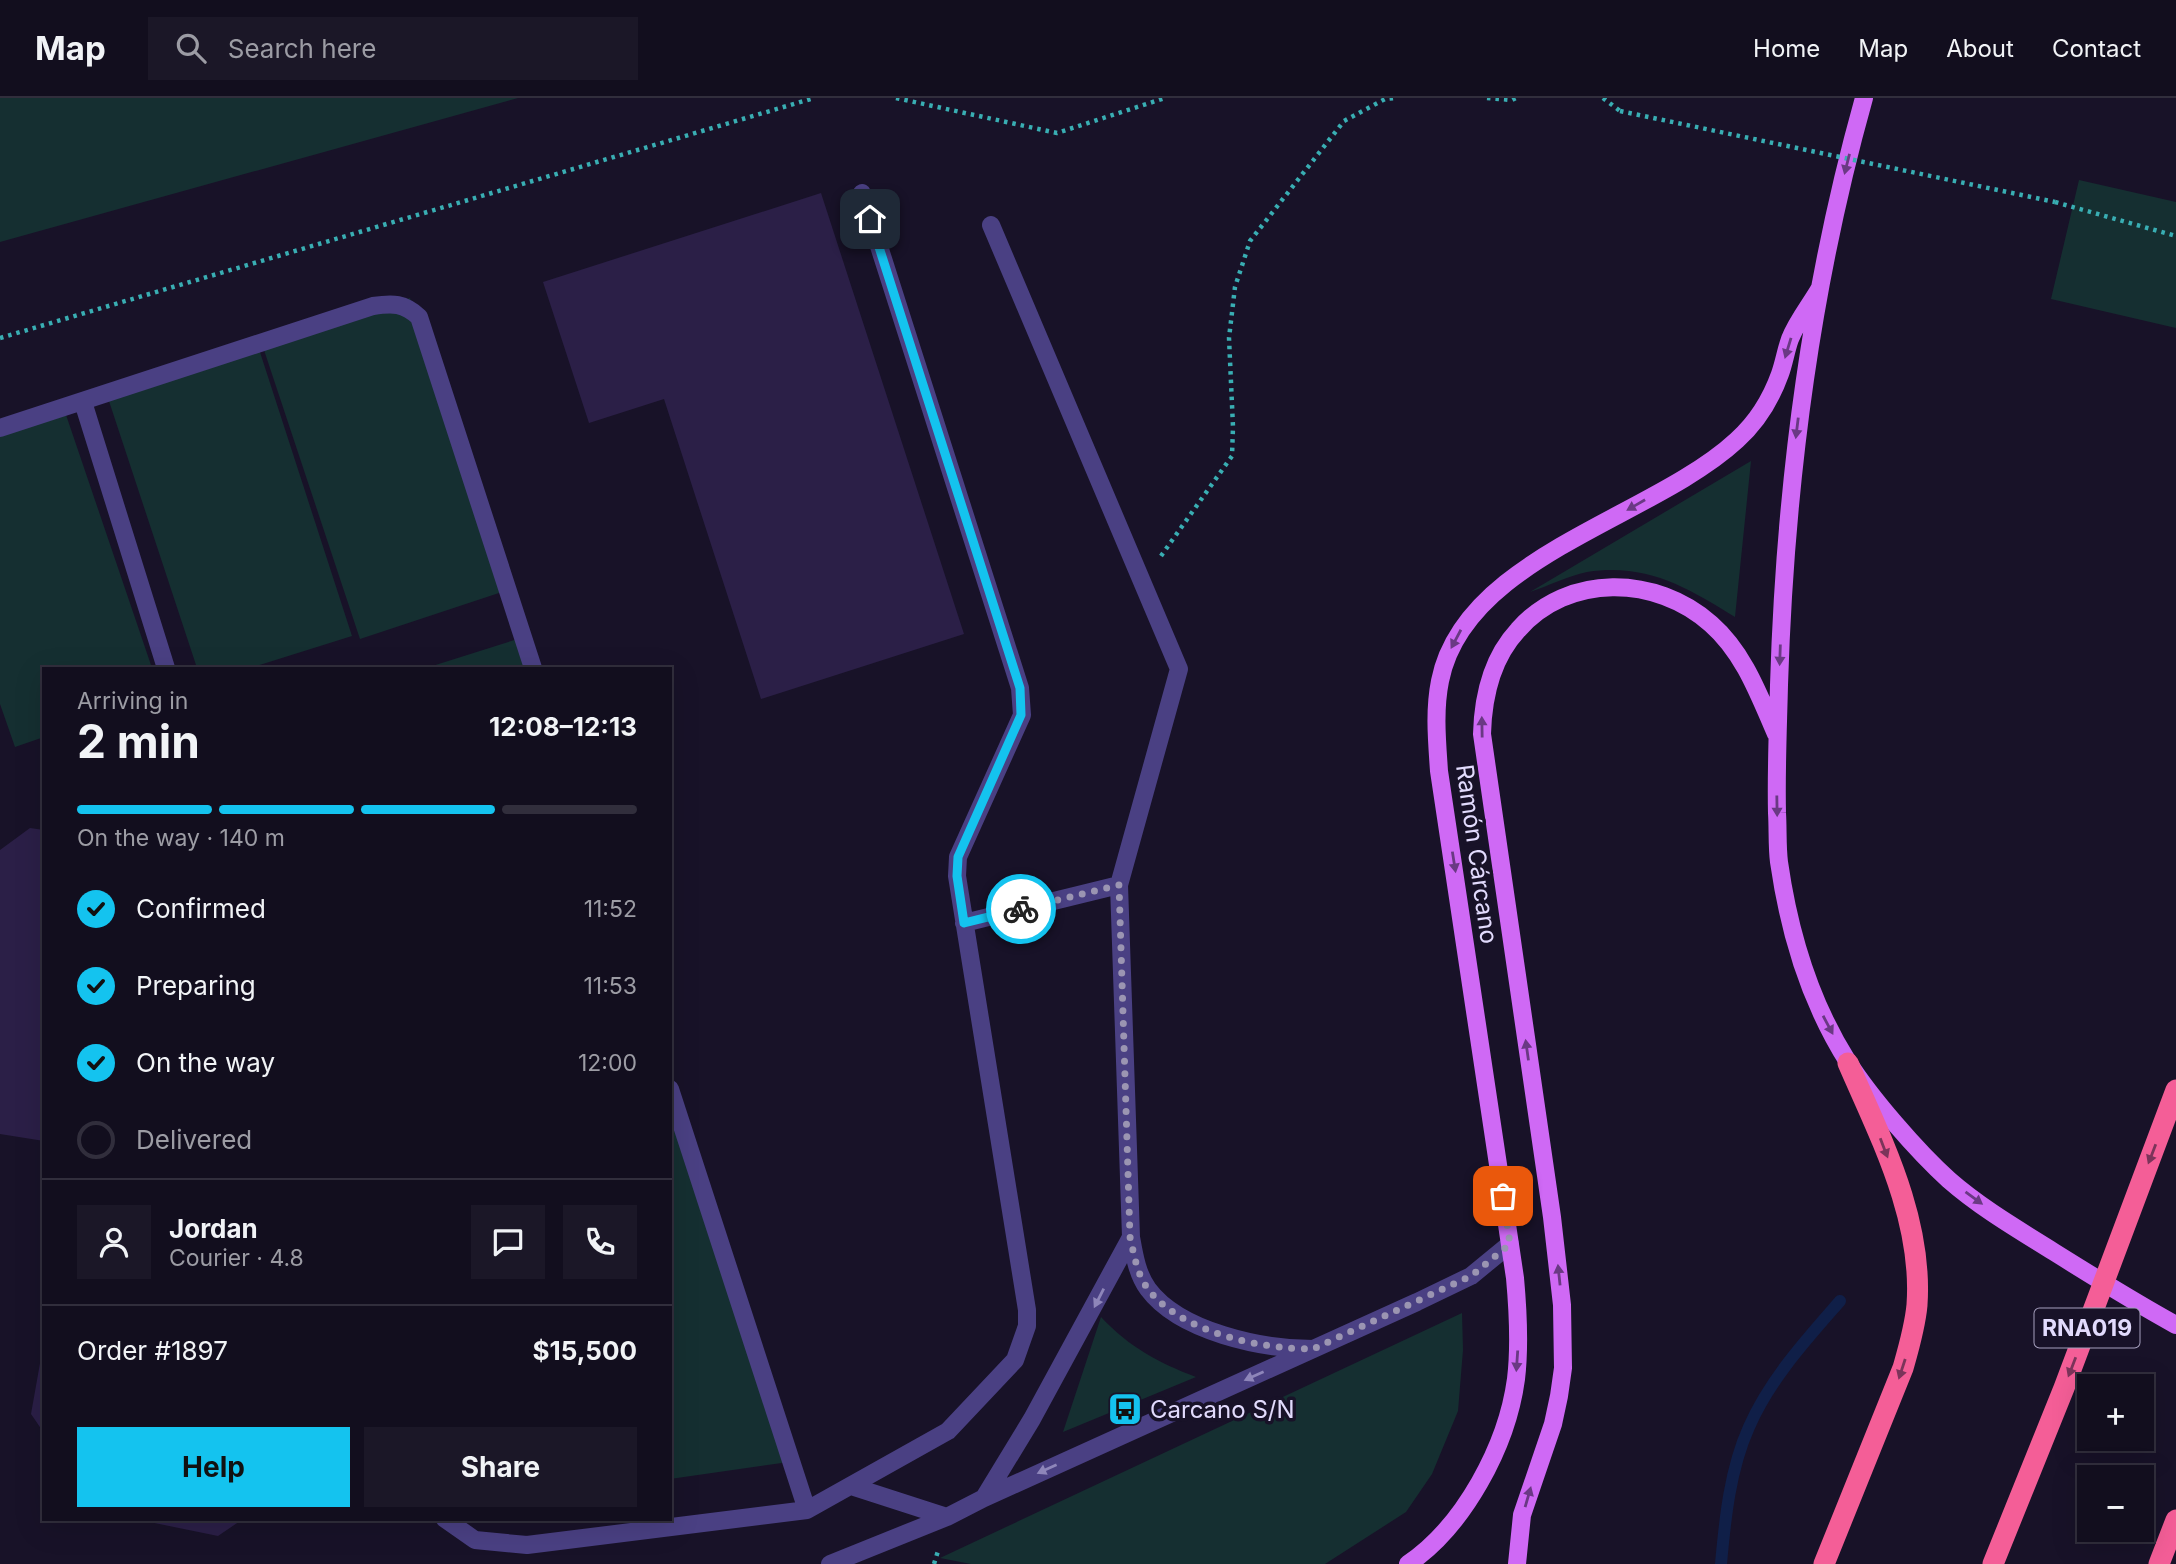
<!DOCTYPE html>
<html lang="en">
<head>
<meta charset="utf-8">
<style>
	:root { --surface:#120e1e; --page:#1b1727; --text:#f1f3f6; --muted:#9c9ca4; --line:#312e3c; --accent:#14c3ef }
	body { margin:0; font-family:Inter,sans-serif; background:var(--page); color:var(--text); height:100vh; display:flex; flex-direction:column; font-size:26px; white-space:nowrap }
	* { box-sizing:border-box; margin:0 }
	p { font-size:23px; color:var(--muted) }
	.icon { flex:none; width:38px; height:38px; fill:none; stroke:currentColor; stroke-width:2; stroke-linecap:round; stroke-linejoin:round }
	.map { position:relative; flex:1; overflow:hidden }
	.panel { position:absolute; left:42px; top:569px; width:630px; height:854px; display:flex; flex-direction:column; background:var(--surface); border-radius:0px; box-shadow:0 7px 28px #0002,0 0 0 2px var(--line) }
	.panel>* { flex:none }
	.fabs { position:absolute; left:2077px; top:1276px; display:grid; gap:14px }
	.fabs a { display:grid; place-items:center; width:77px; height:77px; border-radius:0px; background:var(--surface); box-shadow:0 7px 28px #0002,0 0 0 2px var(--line); font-size:35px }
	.pin { position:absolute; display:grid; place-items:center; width:60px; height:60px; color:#fff; margin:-30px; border-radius:14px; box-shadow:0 4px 10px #0006 }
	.courier { position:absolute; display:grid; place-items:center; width:70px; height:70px; margin:-35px; border:5px solid #14c3ef; border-radius:50%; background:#fff; color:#222; box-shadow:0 2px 9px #0007 }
	.summary em { font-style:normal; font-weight:700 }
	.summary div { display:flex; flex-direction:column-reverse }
	.summary { display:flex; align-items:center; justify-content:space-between; height:119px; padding:0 35px }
	h1 { font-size:46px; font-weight:700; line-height:52px }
	.bar { display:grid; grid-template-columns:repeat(4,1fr); gap:10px 7px; align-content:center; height:84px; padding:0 35px }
	.bar i { height:9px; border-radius:5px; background:var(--line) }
	.bar .selected { background:var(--accent) }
	.bar p { grid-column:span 4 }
	.line { display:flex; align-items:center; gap:18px; padding:0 35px; border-top:2px solid var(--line) }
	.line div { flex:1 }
	.round { display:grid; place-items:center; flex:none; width:74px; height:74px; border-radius:0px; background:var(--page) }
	ol { padding:0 35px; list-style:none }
	li { display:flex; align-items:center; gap:21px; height:77px }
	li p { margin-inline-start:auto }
	li .icon { padding:7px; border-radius:50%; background:var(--accent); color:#111; stroke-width:4 }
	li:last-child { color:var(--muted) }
	li i { width:38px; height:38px; border:4px solid var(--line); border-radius:50% }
	.button { display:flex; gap:14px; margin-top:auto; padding:14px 35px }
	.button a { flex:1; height:80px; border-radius:0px; background:var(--accent); color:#111; font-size:28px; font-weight:700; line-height:80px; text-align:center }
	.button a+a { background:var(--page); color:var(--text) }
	header { display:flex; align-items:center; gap:42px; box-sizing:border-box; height:98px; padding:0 35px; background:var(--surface); border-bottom:2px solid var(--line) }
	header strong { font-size:33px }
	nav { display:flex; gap:38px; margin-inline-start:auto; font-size:24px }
	.search { width:490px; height:63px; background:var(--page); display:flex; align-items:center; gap:18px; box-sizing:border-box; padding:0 24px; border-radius:0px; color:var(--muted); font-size:26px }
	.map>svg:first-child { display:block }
	.green { fill:#152f31 }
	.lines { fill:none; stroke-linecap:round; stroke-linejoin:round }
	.stream { stroke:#101f48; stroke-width:12 }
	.building { fill:#2b1f47 }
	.path { stroke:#39aeb3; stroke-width:4.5; stroke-dasharray:3.5 5; stroke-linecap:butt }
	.minor { stroke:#4a4083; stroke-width:18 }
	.major { stroke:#cf69f5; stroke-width:18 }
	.highway { stroke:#f45e97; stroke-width:21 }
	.path-bridge { stroke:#39aeb3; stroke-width:4.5; stroke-dasharray:3.5 5; stroke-linecap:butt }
	.highway-bridge { stroke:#f45e97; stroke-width:21 }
	.oneway { fill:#6a3984 }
	.oneway2 { fill:#7b345a }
	.oneway3 { fill:#8e86ba }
	.done { stroke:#9b95b2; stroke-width:7; stroke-dasharray:0 12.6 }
	.route { stroke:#14c3ef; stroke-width:9 }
	.labels { text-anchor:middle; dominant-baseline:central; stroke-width:7; stroke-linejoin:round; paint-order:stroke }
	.shield { fill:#181228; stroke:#a59fbd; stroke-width:2 }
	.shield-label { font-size:23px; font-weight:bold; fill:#e2dbfd }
	.street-label { font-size:24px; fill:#e2dbfd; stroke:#181228 }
	.poi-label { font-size:24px; fill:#e2dbfd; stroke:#181228; text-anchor:start }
</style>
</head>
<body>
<header>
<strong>Map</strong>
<div class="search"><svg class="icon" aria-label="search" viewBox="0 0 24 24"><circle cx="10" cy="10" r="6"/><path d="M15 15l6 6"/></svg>Search here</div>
<nav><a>Home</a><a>Map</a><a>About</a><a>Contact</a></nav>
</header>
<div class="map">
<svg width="2176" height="1466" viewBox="0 0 2176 1466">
	<rect width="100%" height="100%" fill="#181228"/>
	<path class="green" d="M0 0H518L0 144Z
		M2079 82 2176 104V230L2051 201Z
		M410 200 508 492 360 541 263 249Z
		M258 248 352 538 250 570H197L107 297Z
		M63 308 152 570H44V639L15 649 0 606V329Z
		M1751 363 1735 519C1686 489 1647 465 1587 474 1568 478 1548 488 1530 494Z
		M527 538 537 570H426Z
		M670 993 796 1363 670 1381Z
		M1462 1215 1463 1252 1458 1313 1432 1376 1406 1414 1325 1466H971L940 1460Z
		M1101 1219C1129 1249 1159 1265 1196 1279L1063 1334Z"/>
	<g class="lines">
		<path class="stream" d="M1721 1466C1725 1421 1730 1371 1749 1329 1770 1281 1806 1242 1840 1203"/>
	</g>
	<path class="building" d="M821 95 964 536 761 601 664 301 589 325 543 184Z
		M30 730 44 732V1043L0 1036V752Z
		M42 1254 44 1255V1335L31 1316Z
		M135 1421H243L218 1438Z"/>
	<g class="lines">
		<path class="path" d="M896 0 1057 35 1165 0
			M1487 0 1512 2 1516 0
			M1603 0 1620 13
			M2055 104 2176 138
			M0 240 814 0
			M1161 458 1232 358 1233 329 1229 240 1235 189 1250 143 1344 23 1385 1 1395 0
			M934 1466 938 1453"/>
		<path class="minor" d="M991 127 1179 571 1119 787 1131 1139C1134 1156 1137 1176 1148 1191 1180 1234 1262 1251 1313 1251
			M83 304 166 570
			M0 330 373 208C393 205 404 205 419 219L533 570
			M964 825 1119 787
			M670 991 807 1412
			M851 1388 947 1419
			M984 1400 1032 1321 1131 1139
			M445 1421 475 1442 527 1447 807 1412 948 1333 1015 1262 1027 1228V1212L957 778 958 759 1022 617 1020 590 862 95
			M830 1466 947 1419 984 1400 1417 1204 1471 1178 1510 1146"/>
		<path class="major" d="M1864 0C1810 192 1785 389 1779 587 1778 630 1776 672 1777 715 1778 731 1777 748 1779 764 1789 834 1810 904 1848 964 1871 1000 1917 1053 1949 1082 1981 1110 2019 1132 2054 1154 2094 1179 2134 1204 2176 1227
			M1408 1466C1464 1428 1507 1348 1516 1281 1520 1248 1518 1213 1515 1180L1439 673C1437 643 1434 613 1440 583 1464 459 1653 420 1737 342 1757 324 1771 301 1780 276 1784 265 1786 252 1790 241 1797 223 1811 206 1820 190
			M1517 1466 1522 1417 1553 1326 1559 1298 1563 1270 1562 1207 1552 1119 1482 636C1483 599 1492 560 1518 532 1568 475 1656 477 1711 526 1744 555 1759 597 1776 636"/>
		<path class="highway" d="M1824 1466 1903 1270C1909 1249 1915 1229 1917 1207 1923 1121 1881 1041 1848 965
			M2159 1466 2176 1422"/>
		<path class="path-bridge" d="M1620 13 2055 104"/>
		<path class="highway-bridge" d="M1993 1466 2064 1290 2176 992"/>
	</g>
	<defs><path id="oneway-solid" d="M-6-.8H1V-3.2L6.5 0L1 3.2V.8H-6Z" transform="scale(1.75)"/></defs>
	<g class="oneway">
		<use href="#oneway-solid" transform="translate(1847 66) rotate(104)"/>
		<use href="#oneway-solid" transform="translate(1788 250) rotate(107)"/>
		<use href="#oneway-solid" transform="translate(1797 330) rotate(97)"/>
		<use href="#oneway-solid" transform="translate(1636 407) rotate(150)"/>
		<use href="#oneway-solid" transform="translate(1456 541) rotate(118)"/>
		<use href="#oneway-solid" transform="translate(1780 557) rotate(92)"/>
		<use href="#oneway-solid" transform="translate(1482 629) rotate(-91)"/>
		<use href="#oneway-solid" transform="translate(1777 708) rotate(89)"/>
		<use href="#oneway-solid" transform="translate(1454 764) rotate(81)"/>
		<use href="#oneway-solid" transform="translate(1828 927) rotate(62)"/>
		<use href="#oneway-solid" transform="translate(1527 952) rotate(-98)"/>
		<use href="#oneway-solid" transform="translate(1974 1100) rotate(36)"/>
		<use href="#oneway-solid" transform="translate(1559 1177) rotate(-96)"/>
		<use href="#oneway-solid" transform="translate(1517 1263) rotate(94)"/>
		<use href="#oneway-solid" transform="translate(1528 1399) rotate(-74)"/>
	</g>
	<g class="oneway2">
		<use href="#oneway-solid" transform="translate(1884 1050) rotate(69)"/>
		<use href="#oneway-solid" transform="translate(2152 1056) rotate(111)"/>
		<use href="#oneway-solid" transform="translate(2072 1269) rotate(111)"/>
		<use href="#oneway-solid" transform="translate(1902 1271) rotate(108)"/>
	</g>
	<g class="oneway3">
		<use href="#oneway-solid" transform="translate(1099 1200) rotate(117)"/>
		<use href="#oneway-solid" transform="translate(1254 1278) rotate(156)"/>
		<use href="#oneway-solid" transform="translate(1047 1371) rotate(156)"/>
	</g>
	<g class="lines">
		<path class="done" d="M1021 811 1119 787 1130 1139C1134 1156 1137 1177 1148 1191 1182 1235 1261 1251 1313 1251L1471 1178 1510 1146 1503 1098"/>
		<path class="route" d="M870 121 1020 590 1021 617 958 759 957 778 964 825 1021 811"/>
	</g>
	<defs>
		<g id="bus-square" transform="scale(1.75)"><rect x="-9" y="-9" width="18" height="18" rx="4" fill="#14c3ef" stroke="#181228"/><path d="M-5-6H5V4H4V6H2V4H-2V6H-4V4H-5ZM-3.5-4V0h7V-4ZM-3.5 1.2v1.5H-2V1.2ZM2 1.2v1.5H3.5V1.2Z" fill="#111"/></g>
	</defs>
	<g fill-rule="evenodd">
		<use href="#bus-square" x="1125" y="1311"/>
	</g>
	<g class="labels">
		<rect class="shield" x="2034.5" y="1210.5" width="105" height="39" rx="5"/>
		<g class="shield-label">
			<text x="2087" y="1230">RNA019</text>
		</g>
		<g class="street-label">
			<text transform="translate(1477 756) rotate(82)">Ramón Cárcano</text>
		</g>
		<g class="poi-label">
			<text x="1150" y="1311">Carcano S/N</text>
		</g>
	</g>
</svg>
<div class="fabs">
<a>+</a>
<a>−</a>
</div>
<div class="pin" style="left:1503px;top:1098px;background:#ea580c"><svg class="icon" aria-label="bag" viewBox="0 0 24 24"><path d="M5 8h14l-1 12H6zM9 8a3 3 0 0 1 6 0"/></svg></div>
<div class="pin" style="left:870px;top:121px;background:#1f2937"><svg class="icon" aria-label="home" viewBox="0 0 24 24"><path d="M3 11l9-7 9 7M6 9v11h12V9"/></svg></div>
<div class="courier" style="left:1021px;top:811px"><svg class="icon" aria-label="bike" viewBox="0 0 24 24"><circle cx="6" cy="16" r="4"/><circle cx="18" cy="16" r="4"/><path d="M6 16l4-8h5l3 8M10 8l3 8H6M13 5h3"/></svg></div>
<section class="panel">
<div class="summary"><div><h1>2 min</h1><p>Arriving in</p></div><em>12:08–12:13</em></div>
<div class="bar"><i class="selected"></i><i class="selected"></i><i class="selected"></i><i></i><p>On the way · 140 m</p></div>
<ol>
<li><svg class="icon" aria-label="check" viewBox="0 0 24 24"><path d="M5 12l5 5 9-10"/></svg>Confirmed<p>11:52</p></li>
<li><svg class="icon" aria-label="check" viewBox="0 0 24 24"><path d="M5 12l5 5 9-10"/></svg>Preparing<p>11:53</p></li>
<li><svg class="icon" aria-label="check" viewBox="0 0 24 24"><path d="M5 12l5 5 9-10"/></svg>On the way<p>12:00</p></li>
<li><i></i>Delivered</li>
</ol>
<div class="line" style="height:126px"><a class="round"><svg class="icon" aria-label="person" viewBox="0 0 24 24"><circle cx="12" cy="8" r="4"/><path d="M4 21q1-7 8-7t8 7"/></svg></a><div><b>Jordan</b><p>Courier · 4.8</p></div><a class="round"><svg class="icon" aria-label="chat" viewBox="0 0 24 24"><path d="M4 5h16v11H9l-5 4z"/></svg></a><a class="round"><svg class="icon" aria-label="phone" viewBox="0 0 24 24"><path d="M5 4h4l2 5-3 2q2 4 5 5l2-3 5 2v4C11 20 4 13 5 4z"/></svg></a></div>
<div class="line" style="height:91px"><div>Order #1897</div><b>$15,500</b></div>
<div class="button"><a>Help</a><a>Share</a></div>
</section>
</div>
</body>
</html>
